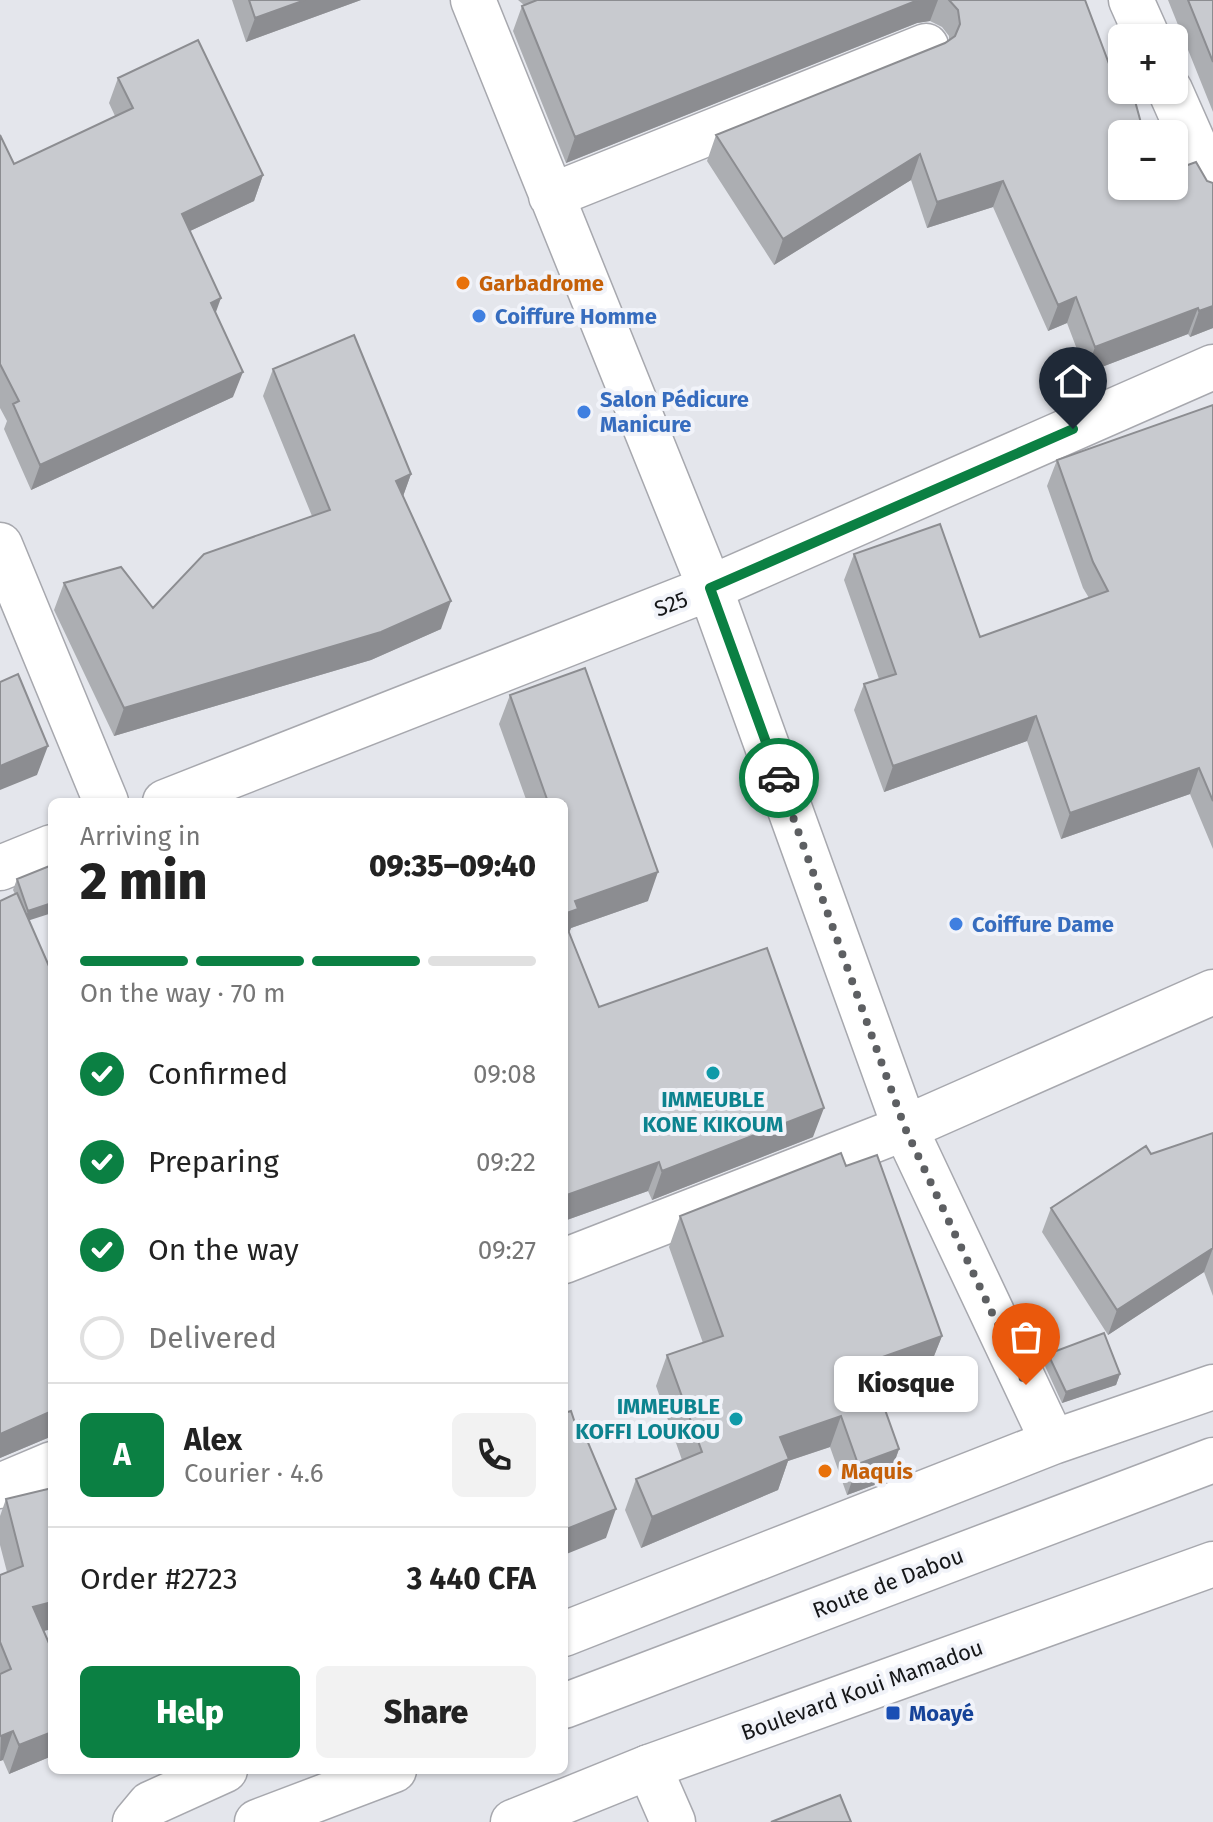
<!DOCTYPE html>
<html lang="en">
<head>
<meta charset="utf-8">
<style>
	:root { --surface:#fff; --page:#f2f2f2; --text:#222; --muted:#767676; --line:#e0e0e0; --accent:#0b8043 }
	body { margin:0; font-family:"Fira Sans",sans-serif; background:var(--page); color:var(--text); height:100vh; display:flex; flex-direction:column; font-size:30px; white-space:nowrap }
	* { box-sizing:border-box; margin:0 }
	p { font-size:26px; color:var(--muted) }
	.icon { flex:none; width:44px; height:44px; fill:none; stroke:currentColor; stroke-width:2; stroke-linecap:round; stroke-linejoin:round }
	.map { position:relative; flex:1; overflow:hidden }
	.details { position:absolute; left:48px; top:798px; width:520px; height:976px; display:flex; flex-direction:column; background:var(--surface); border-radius:12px; box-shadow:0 2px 6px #0004 }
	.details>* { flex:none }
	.tools { position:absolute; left:1108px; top:24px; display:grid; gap:16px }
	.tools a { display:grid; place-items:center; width:80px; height:80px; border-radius:12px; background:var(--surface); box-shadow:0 2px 6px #0004; font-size:40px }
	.pin { position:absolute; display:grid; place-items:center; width:68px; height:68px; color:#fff; margin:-82px -34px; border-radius:50% 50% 50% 0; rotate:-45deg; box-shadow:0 0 8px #0007 }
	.pin .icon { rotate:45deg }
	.courier { position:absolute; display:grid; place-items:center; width:80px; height:80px; margin:-40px; border:6px solid #0b8043; border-radius:50%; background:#fff; color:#222; box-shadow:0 2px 10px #0007 }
	.bubble { position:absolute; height:56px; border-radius:12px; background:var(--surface); box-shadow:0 2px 6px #0004; font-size:26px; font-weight:800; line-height:56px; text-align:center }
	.summary em { font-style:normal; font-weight:800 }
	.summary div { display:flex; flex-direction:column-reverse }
	.summary { display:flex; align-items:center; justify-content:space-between; height:136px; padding:0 32px }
	h1 { font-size:52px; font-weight:800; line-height:60px }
	.bar { display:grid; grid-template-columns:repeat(4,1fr); gap:12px 8px; align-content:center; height:96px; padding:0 32px }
	.bar i { height:10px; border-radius:6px; background:var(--line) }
	.bar .selected { background:var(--accent) }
	.bar p { grid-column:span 4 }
	.line { display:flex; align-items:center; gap:20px; padding:0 32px; border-top:2px solid var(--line) }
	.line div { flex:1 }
	.round { display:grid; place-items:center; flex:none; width:84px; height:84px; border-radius:12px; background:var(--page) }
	ol { padding:0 32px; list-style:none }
	li { display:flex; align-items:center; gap:24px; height:88px }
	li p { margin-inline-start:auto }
	li .icon { padding:8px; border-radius:50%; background:var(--accent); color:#fff; stroke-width:4 }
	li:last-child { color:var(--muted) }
	li i { width:44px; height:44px; border:4px solid var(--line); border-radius:50% }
	.primary-button { display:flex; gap:16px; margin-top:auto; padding:16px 32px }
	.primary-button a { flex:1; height:92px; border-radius:12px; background:var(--accent); color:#fff; font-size:32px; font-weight:800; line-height:92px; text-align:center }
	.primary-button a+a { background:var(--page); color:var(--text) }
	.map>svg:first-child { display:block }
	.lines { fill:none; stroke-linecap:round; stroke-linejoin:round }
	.minor-casing { stroke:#a7a8ae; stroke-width:47 }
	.major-casing { stroke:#a7a8ae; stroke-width:47 }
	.minor { stroke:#fff; stroke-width:44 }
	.major { stroke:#fff; stroke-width:44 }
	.wall { fill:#acaeb2 }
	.shaded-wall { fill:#8c8d91 }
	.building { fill:#c8cacf; stroke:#8c8d91; stroke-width:2 }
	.done { stroke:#5d5f62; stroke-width:8; stroke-dasharray:0 14.4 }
	.route { stroke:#0b8043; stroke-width:10 }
	.food-dot { fill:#e8710a; stroke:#f1f3f9; stroke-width:3 }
	.shop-dot { fill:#3f7fe0; stroke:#f1f3f9; stroke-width:3 }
	.culture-dot { fill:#0f9aa8; stroke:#f1f3f9; stroke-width:3 }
	.transit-dot { fill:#1a4fb4; stroke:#f1f3f9; stroke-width:3 }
	.labels { text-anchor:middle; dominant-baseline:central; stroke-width:8; stroke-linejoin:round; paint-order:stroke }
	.food-label { font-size:22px; font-weight:bold; fill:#c56008; stroke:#f1f3f9; text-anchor:start }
	.shop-label { font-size:22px; font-weight:bold; fill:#366cbe; stroke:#f1f3f9; text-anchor:start }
	.street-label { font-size:22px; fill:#151618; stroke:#f1f3f9 }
	.culture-label { font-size:22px; font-weight:bold; fill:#0d838f; stroke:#f1f3f9 }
	.transit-label { font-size:22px; font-weight:bold; fill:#164399; stroke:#f1f3f9; text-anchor:start }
</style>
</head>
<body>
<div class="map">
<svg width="1213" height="1822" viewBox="0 0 1213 1822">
	<rect width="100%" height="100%" fill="#e4e6ec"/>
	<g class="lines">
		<g class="minor-casing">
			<path id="minor" d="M473 0 710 588 905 1128 1053 1442
				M1131 0 1148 38
				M1170 90 1213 187
				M551 196 926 46
				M0 545 106 802
				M165 802 710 588 1213 367
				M0 868 52 847
				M564 1261 905 1128 1213 992
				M0 1486 52 1464
				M564 1634 1053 1442 1213 1387
				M649 1767 673 1822
				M135 1822 150 1804 225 1770"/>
		</g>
		<g class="major-casing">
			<path id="major" d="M564 1706 1213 1460
				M257 1822 394 1770
				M513 1822 649 1767 1213 1564"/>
		</g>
		<use href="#minor" class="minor"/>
		<use href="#major" class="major"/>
	</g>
	<path class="wall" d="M232 0H361L246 42Z
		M518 0H1085L1122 186 1207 181 1213 183V328L1190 337 1188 334 1086 373 1067 323 1048 331 993 207 927 228 911 180 774 265 707 161 716 135 945 43 949 40V36L942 27 930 21 917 23 566 163 513 31 522 6 524 5Z
		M1168 0H1213V112Z
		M118 78 263 175 254 201 190 231 216 314 233 397 31 490 4 429 7 421 0 408V135L14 164 115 116 109 103Z
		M273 369 411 474 403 496 441 629 371 660 114 736 54 610 64 583 153 608 312 516 263 396Z
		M1213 405V849L1190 794 1061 839 1027 741 884 792 854 710 864 684 879 679 844 580 854 554 980 637 1089 598 1083 588 1047 486 1057 460Z
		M510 695 648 901 571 928 569 933 599 1007 813 1137 652 1200 648 1191 564 1221V802H527L499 724Z
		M52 865 29 920 52 1432 50 1437 0 1458V901L15 894 13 890 17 879Z
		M1213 1133V1296L1204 1272 1108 1335 1042 1232 1051 1208 1151 1154Z
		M846 1166 942 1336 930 1366 876 1385 899 1449 888 1480 847 1495 830 1447 788 1461 778 1490 641 1548 625 1510 636 1479 682 1460 656 1386 667 1355 703 1343 669 1247 680 1216Z
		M1048 1354 1120 1374 1116 1385 1062 1403 1044 1364Z
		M52 1488V1629L43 1631 52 1650V1756L9 1774 3 1760 0 1761V1575L7 1572 0 1545V1516L6 1499Z"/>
	<path class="shaded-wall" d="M305 0H361L246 42 255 18Z
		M918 0H938L930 21 917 23 566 163 575 137Z
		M920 154 911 180 774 265 783 239Z
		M263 175 254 201 173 239 182 214Z
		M1003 181 993 207 927 228 937 202Z
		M1076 297 1067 323 1048 331 1058 305Z
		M221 298 212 323 211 303Z
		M1213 306V328L1190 337 1199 311Z
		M1198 308 1188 334 1086 373 1095 347Z
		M243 372 233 397 31 490 40 465Z
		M411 474 401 502 396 481Z
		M451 601 441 629 371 660 114 736 124 708Z
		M1036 716 1027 741 884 792 893 766Z
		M48 746 37 775 0 790V766Z
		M1199 768 1190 794 1061 839 1070 813Z
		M658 872 648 901 571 928 567 938 564 939V914L575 901Z
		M52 903V913L24 922 28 911Z
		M824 1108 813 1137 652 1200 662 1171Z
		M659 1162 648 1191 564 1221V1196Z
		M1213 1248 1204 1272 1108 1335 1117 1310Z
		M942 1336 930 1366 856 1392 868 1362Z
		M1120 1374 1116 1385 1062 1403 1066 1392Z
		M52 1411V1432L50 1437 0 1458V1434Z
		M841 1416 830 1447 788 1461 778 1490 641 1548 652 1517 780 1437Z
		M899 1449 888 1480 847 1495 858 1464Z
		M616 1509 606 1538 564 1555V1530Z
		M52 1602V1629L23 1636 33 1607Z
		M13 1731 3 1760 0 1761 1 1736Z
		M52 1732V1756L9 1774 19 1745Z"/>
	<path class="building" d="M249 0H305L255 18Z
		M537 0H918L575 137 522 6Z
		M949 0H1085L1114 77 1122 75V90H1132L1144 134H1122V186H1174V170L1196 162 1207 181 1213 183V306L1199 311 1198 308 1095 347 1076 297 1058 305 1003 181 937 202 920 154 783 239 716 135 945 43 955 36 960 24 958 10Z
		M1188 0H1213V62Z
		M198 40 263 175 182 214 221 298 211 303 243 372 40 465 13 404 19 401 0 364V135L14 164 133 108 118 78Z
		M354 335 411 474 396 481 451 601 381 632 124 708 64 583 121 567 153 608 204 554 330 510 273 369Z
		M1213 405V801L1199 768 1070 813 1036 716 893 766 864 684 896 674 854 554 940 524 980 637 1108 591 1093 562 1057 460Z
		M585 668 658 872 575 901 578 909 564 914V802H548L510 695Z
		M18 674 48 746 0 766V682Z
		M52 865V903L28 911 17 879Z
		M17 893 52 973V1411L0 1434V901Z
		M564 920 599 1007 767 948 824 1108 662 1171 659 1162 564 1196Z
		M1213 1133V1248L1117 1310 1051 1208 1146 1146 1151 1154Z
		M841 1153 846 1166 877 1155 942 1336 868 1362 899 1449 858 1464 841 1416 780 1437 789 1459 652 1517 636 1479 702 1452 667 1355 723 1336 680 1216Z
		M1104 1333 1120 1374 1066 1392 1048 1354Z
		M571 1411 575 1423 579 1421 616 1509 564 1530V1413Z
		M52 1488V1602L33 1607 52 1650V1732L19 1745 13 1731 1 1736 0 1735V1674L11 1669 0 1642V1575L23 1566 6 1499Z
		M840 1795 851 1822H771Z"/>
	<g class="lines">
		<path class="done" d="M779 778 905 1128 1026 1385"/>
		<path class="route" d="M779 778 710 588 1073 429"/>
	</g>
	<g class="food-dot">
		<circle cx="463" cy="283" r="8"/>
		<circle cx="825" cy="1471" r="8"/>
	</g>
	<g class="shop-dot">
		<circle cx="479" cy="316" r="8"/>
		<circle cx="584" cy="412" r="8"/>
		<circle cx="956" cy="924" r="8"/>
	</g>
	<g class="culture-dot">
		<circle cx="713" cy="1073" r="8"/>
		<circle cx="736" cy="1419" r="8"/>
	</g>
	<rect class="transit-dot" x="885" y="1705" width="16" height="16" rx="4"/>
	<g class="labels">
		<g class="food-label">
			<text x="479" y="283">Garbadrome</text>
			<text x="841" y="1471">Maquis</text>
		</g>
		<g class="shop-label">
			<text x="495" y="316">Coiffure Homme</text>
			<text x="600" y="399">Salon Pédicure<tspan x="600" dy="25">Manicure</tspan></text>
			<text x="972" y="924">Coiffure Dame</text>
		</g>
		<g class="street-label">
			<text transform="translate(671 604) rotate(-21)">S25</text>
			<text transform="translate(888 1583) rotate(-21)">Route de Dabou</text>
			<text transform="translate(862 1690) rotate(-20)">Boulevard Koui Mamadou</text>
		</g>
		<g class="culture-label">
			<text x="713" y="1099">IMMEUBLE<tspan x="713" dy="25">KONE KIKOUM</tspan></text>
			<text x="720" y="1406" text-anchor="end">IMMEUBLE<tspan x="720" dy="25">KOFFI LOUKOU</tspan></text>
		</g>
		<g class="transit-label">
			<text x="909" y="1713">Moayé</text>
		</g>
	</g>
</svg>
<div class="tools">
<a>+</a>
<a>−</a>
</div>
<div class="pin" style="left:1026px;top:1385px;background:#ea580c"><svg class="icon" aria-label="bag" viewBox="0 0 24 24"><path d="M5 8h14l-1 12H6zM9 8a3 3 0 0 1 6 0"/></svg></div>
<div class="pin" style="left:1073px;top:429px;background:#1f2937"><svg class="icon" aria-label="home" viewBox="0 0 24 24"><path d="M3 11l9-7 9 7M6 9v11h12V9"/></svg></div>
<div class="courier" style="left:779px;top:778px"><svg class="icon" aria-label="car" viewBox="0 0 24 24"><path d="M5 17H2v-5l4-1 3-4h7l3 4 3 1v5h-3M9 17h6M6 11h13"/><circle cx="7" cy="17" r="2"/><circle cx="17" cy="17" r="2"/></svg></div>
<div class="bubble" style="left:834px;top:1356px;width:144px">Kiosque</div>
<section class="details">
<div class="summary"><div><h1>2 min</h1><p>Arriving in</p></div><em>09:35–09:40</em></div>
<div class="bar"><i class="selected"></i><i class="selected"></i><i class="selected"></i><i></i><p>On the way · 70 m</p></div>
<ol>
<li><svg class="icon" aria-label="check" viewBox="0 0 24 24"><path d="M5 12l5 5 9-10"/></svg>Confirmed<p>09:08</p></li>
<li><svg class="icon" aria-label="check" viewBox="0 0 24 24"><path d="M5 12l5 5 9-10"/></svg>Preparing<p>09:22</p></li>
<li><svg class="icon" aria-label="check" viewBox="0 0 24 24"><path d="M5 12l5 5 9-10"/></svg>On the way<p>09:27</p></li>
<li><i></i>Delivered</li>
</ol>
<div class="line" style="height:144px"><b class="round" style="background:var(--accent);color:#fff">A</b><div><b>Alex</b><p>Courier · 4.6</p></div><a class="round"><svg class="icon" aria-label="phone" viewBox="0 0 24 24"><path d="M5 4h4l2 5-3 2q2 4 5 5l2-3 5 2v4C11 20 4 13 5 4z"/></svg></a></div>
<div class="line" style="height:104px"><div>Order #2723</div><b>3 440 CFA</b></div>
<div class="primary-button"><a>Help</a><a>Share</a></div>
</section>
</div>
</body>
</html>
